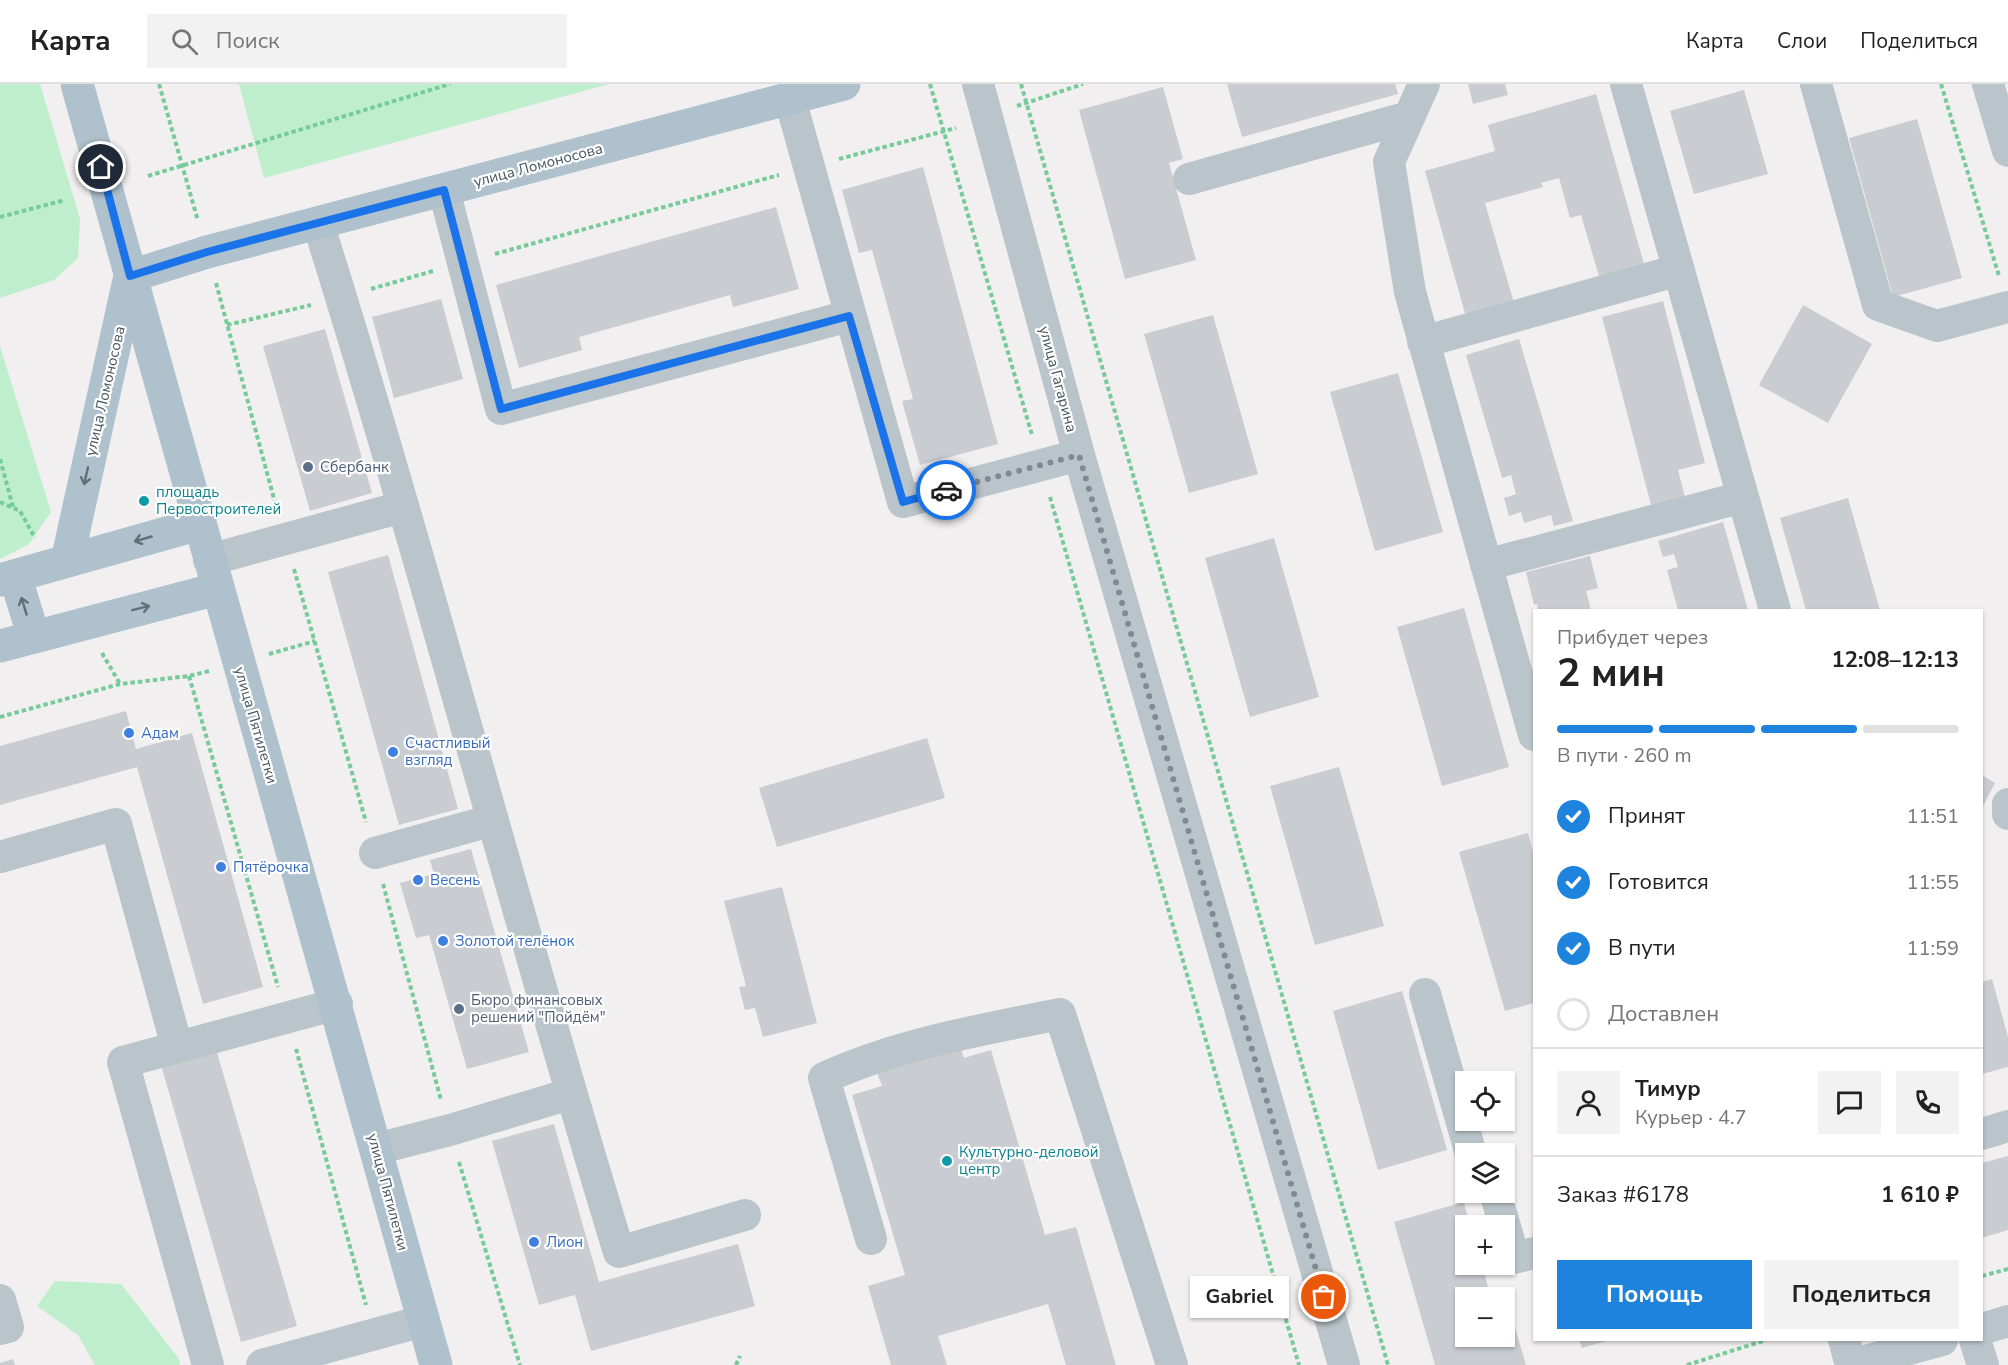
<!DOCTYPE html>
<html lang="ru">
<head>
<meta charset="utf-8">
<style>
	:root { --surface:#fff; --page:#f2f2f2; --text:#222; --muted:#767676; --line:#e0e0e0; --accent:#1d83dd }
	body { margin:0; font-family:"Nunito Sans",sans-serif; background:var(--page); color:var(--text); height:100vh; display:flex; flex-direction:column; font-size:22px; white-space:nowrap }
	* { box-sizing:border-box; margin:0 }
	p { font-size:20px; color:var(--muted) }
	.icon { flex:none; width:33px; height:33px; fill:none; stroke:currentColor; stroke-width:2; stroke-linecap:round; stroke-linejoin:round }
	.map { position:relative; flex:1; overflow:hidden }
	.side { position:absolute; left:1533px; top:525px; width:450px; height:732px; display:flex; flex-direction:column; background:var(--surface); border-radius:0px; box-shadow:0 2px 4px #0004 }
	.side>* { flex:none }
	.fabs { position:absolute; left:1455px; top:987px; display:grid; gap:12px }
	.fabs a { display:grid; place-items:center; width:60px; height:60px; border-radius:0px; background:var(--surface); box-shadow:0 2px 4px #0004; font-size:30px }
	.pin { position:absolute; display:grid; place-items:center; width:51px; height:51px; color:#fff; margin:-26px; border:3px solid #fff; border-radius:50%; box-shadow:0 2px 6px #0007 }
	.courier { position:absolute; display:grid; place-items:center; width:60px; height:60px; margin:-30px; border:4px solid #1a73e8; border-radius:50%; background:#fff; color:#222; box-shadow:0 2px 8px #0007 }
	.bubble { position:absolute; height:42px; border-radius:0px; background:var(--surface); box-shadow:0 2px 4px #0004; font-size:20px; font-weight:700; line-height:42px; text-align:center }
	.headline em { font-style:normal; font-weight:700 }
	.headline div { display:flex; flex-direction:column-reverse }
	.headline { display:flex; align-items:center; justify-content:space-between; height:102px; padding:0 24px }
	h1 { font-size:39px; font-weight:700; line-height:45px }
	.bar { display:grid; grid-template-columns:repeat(4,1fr); gap:9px 6px; align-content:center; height:72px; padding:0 24px }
	.bar i { height:8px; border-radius:4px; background:var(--line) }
	.bar .selected { background:var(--accent) }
	.bar p { grid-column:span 4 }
	.line { display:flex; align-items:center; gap:15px; padding:0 24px; border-top:2px solid var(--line) }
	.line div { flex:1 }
	.round { display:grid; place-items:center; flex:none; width:63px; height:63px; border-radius:0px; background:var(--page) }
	ol { padding:0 24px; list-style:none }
	li { display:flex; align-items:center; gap:18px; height:66px }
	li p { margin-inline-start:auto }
	li .icon { padding:6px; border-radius:50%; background:var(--accent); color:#fff; stroke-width:4 }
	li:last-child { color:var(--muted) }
	li i { width:33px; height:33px; border:3px solid var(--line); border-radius:50% }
	.primary-button { display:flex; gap:12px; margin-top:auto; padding:12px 24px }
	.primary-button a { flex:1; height:69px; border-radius:0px; background:var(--accent); color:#fff; font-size:24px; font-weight:700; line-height:69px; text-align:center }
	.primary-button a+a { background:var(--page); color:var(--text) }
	header { display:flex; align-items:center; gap:36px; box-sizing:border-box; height:84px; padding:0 30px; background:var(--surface); border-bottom:2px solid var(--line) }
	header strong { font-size:28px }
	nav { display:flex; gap:33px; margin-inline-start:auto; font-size:21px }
	.search { width:420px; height:54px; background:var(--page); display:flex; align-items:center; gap:15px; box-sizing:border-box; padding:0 21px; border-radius:0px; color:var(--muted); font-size:22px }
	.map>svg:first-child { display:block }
	.green { fill:#beeecc }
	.building { fill:#c9ccd1 }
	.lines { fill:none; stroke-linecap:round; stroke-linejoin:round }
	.path { stroke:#77cb99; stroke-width:4; stroke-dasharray:4.5 3; stroke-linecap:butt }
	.minor { stroke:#bac5cb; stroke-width:32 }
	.major { stroke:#afc1cd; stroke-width:33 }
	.oneway { stroke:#616f78 }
	.done { stroke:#828a8f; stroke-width:6; stroke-dasharray:0 10.8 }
	.route { stroke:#1a73e8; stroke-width:8 }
	.service-dot { fill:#5c6f8a; stroke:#fff; stroke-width:2 }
	.culture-dot { fill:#0f9aa8; stroke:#fff; stroke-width:2 }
	.shop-dot { fill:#3f7fe0; stroke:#fff; stroke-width:2 }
	.labels { text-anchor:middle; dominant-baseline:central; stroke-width:4.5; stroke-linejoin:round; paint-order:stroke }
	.street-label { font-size:15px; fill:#47545c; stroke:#fff }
	.service-label { font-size:15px; fill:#4e5e75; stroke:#fff; text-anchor:start }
	.culture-label { font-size:15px; fill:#0d838f; stroke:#fff; text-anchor:start }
	.shop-label { font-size:15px; fill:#366cbe; stroke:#fff; text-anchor:start }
</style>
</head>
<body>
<header>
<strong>Карта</strong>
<div class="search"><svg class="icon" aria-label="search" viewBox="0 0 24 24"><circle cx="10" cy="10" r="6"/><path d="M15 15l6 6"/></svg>Поиск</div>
<nav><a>Карта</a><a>Слои</a><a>Поделиться</a></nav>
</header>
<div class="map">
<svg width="2008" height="1281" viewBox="0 0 2008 1281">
	<rect width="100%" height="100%" fill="#f1efef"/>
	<path class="green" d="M0 0H40L80 135 78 174 54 196 0 214Z
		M239 0H609L264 94Z
		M0 262 51 428 29 460 0 475Z
		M55 1197 121 1200 179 1275 180 1281H95L78 1251 37 1222Z"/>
	<path class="building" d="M1227 0H1395L1398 10 1242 53Z
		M1468 0H1505L1508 11 1473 20Z
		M1163 3 1183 75 1169 79 1196 176 1125 195 1079 26Z
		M1744 6 1768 90 1694 110 1670 27Z
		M1596 10 1644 180 1599 192 1581 131 1570 134 1559 94 1541 99 1543 103 1485 119 1514 219 1466 233 1425 87 1495 67 1488 41Z
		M1917 35 1962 194 1893 213 1849 54Z
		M923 83 998 360 920 381 902 317 913 315 872 166 859 169 842 106Z
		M776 123 799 205 733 223 730 211 579 253 582 266 519 284 496 201Z
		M441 215 463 295 394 314 372 233Z
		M1663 217 1705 379 1678 386 1685 413 1651 421 1602 233Z
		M1803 221 1872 260 1828 339 1759 301Z
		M1213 231 1258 390 1189 409 1144 250Z
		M325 245 372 409 310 427 263 262Z
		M1519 255 1573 437 1554 442 1551 431 1524 439 1521 428 1509 432 1504 414 1516 410 1511 391 1502 394 1466 271Z
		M1398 289 1443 448 1375 467 1330 308Z
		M1848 414 1880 526H1806L1780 434Z
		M1723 438 1748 526H1678L1667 486 1678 483 1674 470 1663 473 1658 457Z
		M1274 454 1319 613 1250 633 1205 474Z
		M388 471 458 725 399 741 328 488Z
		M1590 472 1598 504 1586 507 1591 526H1538L1537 520 1534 521 1526 488Z
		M1464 524 1509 683 1442 702 1397 543Z
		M126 627 136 665 192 649 263 903 203 920 137 683 0 721V662Z
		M927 654 945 714 777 763 759 704Z
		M1339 683 1384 842 1315 861 1270 702Z
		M1982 691 1995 699 1982 724Z
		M1528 749 1534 772V919L1505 927 1459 768Z
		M471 765 529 968 467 985 429 851 416 854 400 799 434 790 430 776Z
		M782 803 817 939 763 953 755 924 745 926 739 903 746 902 724 817Z
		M1992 895 2008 953V983L1982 990V898Z
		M1402 907 1447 1066 1378 1086 1333 927Z
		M960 961 964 974 991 966 1045 1151 1076 1143 1116 1281H1066L1048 1220 938 1252 947 1281H891L868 1202 905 1191 852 1011 882 1002 876 986Z
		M216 965 297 1242 241 1258 161 981Z
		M554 1040 599 1198 738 1160 755 1222 591 1267 575 1211 539 1221 492 1057Z
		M2008 1072V1146L1982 1154V1079Z
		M1464 1118 1470 1142H1466V1180H1482L1491 1214H1466V1252H1504V1214L1498 1213 1505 1209 1526 1281H1435L1394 1138Z
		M1579 1256H1610L1582 1264Z
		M13 1275 15 1281H0V1279Z"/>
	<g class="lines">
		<path class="path" d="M159 0 198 137
			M930 0 1032 351
			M1021 0 1388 1281
			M1941 0 1999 192
			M1017 22 1083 0
			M839 75 956 44
			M148 92 450 0
			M0 133 65 116
			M495 170 779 91
			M216 199 277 426
			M371 205 433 187
			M227 241 311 221
			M0 375 13 423
			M1050 413 1299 1281
			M0 418 20 427 35 454
			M294 485 366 738
			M102 569 120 600
			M269 570 315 557
			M189 592 278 903
			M0 633 120 600 189 592 209 587
			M383 800 441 1016
			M296 965 366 1221
			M459 1078 520 1281
			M1982 1192 2008 1185
			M736 1281 740 1272
			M1687 1281 1766 1256"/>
		<path class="minor" d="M978 0 1079 371 1344 1281
			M1424 0 1389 78 1410 208 1534 651
			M1626 0 1775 526
			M1816 0 1878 221 1937 242 2008 223
			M1988 0 2008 67
			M790 15 903 418 1079 371
			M1189 95 1409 33
			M444 106 501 325 849 232
			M318 139C425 480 514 826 619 1168L745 1131
			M1423 258 1679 186
			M209 476 402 423
			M1486 481 1743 413
			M2008 720V730
			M375 769 493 736
			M0 773 116 740 177 963
			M1425 910 1471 1070
			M1982 1050 2008 1042
			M376 1065 450 1046 570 1010
			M1495 1108 1514 1174 1534 1169
			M871 1155 824 994C898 960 980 946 1060 930L1172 1281
			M0 1216 8 1243 0 1245
			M1982 1245 2008 1237
			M1844 1256 1851 1281 1942 1256
			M1975 1256 1983 1281
			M208 1281 123 978 337 920
			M262 1281 423 1237"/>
		<path class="major" d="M77 0 436 1281
			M131 192 207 168 844 0
			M67 477 129 196
			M15 492 34 553
			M0 496 199 440
			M0 562 217 505"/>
	</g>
	<defs><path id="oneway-shaft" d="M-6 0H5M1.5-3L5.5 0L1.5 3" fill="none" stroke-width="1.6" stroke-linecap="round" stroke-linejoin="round" transform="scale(1.5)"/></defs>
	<g class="oneway">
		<use href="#oneway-shaft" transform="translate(86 392) rotate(103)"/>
		<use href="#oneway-shaft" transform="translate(143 455) rotate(164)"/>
		<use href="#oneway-shaft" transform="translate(24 522) rotate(-107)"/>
		<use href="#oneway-shaft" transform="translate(141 524) rotate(-14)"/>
	</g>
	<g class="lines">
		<path class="done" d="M946 406 1079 371 1324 1213"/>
		<path class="route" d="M101 83 130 192 207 168 444 106 501 325 849 232 903 418 946 406"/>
	</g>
	<g class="service-dot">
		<circle cx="308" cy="383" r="6"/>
		<circle cx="459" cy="925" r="6"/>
	</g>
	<g class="culture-dot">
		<circle cx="144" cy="417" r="6"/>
		<circle cx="947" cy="1077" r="6"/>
	</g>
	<g class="shop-dot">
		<circle cx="129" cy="649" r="6"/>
		<circle cx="393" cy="668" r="6"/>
		<circle cx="221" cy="783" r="6"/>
		<circle cx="418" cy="796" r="6"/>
		<circle cx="443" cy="857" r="6"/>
		<circle cx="534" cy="1158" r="6"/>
	</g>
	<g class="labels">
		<g class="street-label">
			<text transform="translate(538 81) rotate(-15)">улица Ломоносова</text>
			<text transform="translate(1058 295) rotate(75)">улица Гагарина</text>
			<text transform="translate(105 307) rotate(-77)">улица Ломоносова</text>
			<text transform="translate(256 641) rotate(74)">улица Пятилетки</text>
			<text transform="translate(388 1108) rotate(75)">улица Пятилетки</text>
		</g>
		<g class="service-label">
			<text x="320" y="383">Сбербанк</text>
			<text x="471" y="916">Бюро финансовых<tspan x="471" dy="17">решений "Пойдём"</tspan></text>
		</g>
		<g class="culture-label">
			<text x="156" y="408">площадь<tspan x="156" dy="17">Первостроителей</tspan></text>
			<text x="959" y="1068">Культурно-деловой<tspan x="959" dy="17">центр</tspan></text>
		</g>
		<g class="shop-label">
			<text x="141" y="649">Адам</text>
			<text x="405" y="659">Счастливый<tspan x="405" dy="17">взгляд</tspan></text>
			<text x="233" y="783">Пятёрочка</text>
			<text x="430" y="796">Весень</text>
			<text x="455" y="857">Золотой телёнок</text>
			<text x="546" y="1158">Лион</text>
		</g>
	</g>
</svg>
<div class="fabs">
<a><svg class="icon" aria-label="locate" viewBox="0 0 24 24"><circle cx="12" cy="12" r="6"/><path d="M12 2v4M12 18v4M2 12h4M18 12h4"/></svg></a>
<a><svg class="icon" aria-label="layers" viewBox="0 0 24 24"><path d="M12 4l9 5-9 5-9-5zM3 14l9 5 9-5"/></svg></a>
<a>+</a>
<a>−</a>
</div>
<div class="pin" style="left:1324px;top:1213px;background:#ea580c"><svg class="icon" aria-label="bag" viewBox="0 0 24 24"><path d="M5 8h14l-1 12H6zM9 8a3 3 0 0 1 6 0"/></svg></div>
<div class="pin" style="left:101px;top:83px;background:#1f2937"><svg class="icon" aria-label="home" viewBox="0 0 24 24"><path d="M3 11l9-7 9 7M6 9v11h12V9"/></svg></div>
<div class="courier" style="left:946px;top:406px"><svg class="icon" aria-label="car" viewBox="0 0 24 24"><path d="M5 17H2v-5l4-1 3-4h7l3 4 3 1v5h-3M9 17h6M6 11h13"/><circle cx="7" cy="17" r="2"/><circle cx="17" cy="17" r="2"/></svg></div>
<div class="bubble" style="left:1190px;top:1192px;width:99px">Gabriel</div>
<section class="side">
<div class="headline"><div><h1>2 мин</h1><p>Прибудет через</p></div><em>12:08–12:13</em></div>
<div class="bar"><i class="selected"></i><i class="selected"></i><i class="selected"></i><i></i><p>В пути · 260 m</p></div>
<ol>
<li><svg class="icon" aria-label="check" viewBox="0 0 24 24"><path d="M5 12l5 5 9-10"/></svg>Принят<p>11:51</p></li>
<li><svg class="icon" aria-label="check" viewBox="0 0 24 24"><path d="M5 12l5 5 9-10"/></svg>Готовится<p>11:55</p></li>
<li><svg class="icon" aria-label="check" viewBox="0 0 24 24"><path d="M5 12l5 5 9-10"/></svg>В пути<p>11:59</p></li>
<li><i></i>Доставлен</li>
</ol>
<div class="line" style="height:108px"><a class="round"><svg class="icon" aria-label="person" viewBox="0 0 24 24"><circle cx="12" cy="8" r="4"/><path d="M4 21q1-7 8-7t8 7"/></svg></a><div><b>Тимур</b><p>Курьер · 4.7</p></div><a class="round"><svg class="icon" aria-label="chat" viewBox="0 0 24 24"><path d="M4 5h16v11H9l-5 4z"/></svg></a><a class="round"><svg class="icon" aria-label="phone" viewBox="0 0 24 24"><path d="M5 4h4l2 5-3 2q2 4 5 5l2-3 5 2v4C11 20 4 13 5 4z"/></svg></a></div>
<div class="line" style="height:78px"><div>Заказ #6178</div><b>1 610 ₽</b></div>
<div class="primary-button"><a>Помощь</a><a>Поделиться</a></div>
</section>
</div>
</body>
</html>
